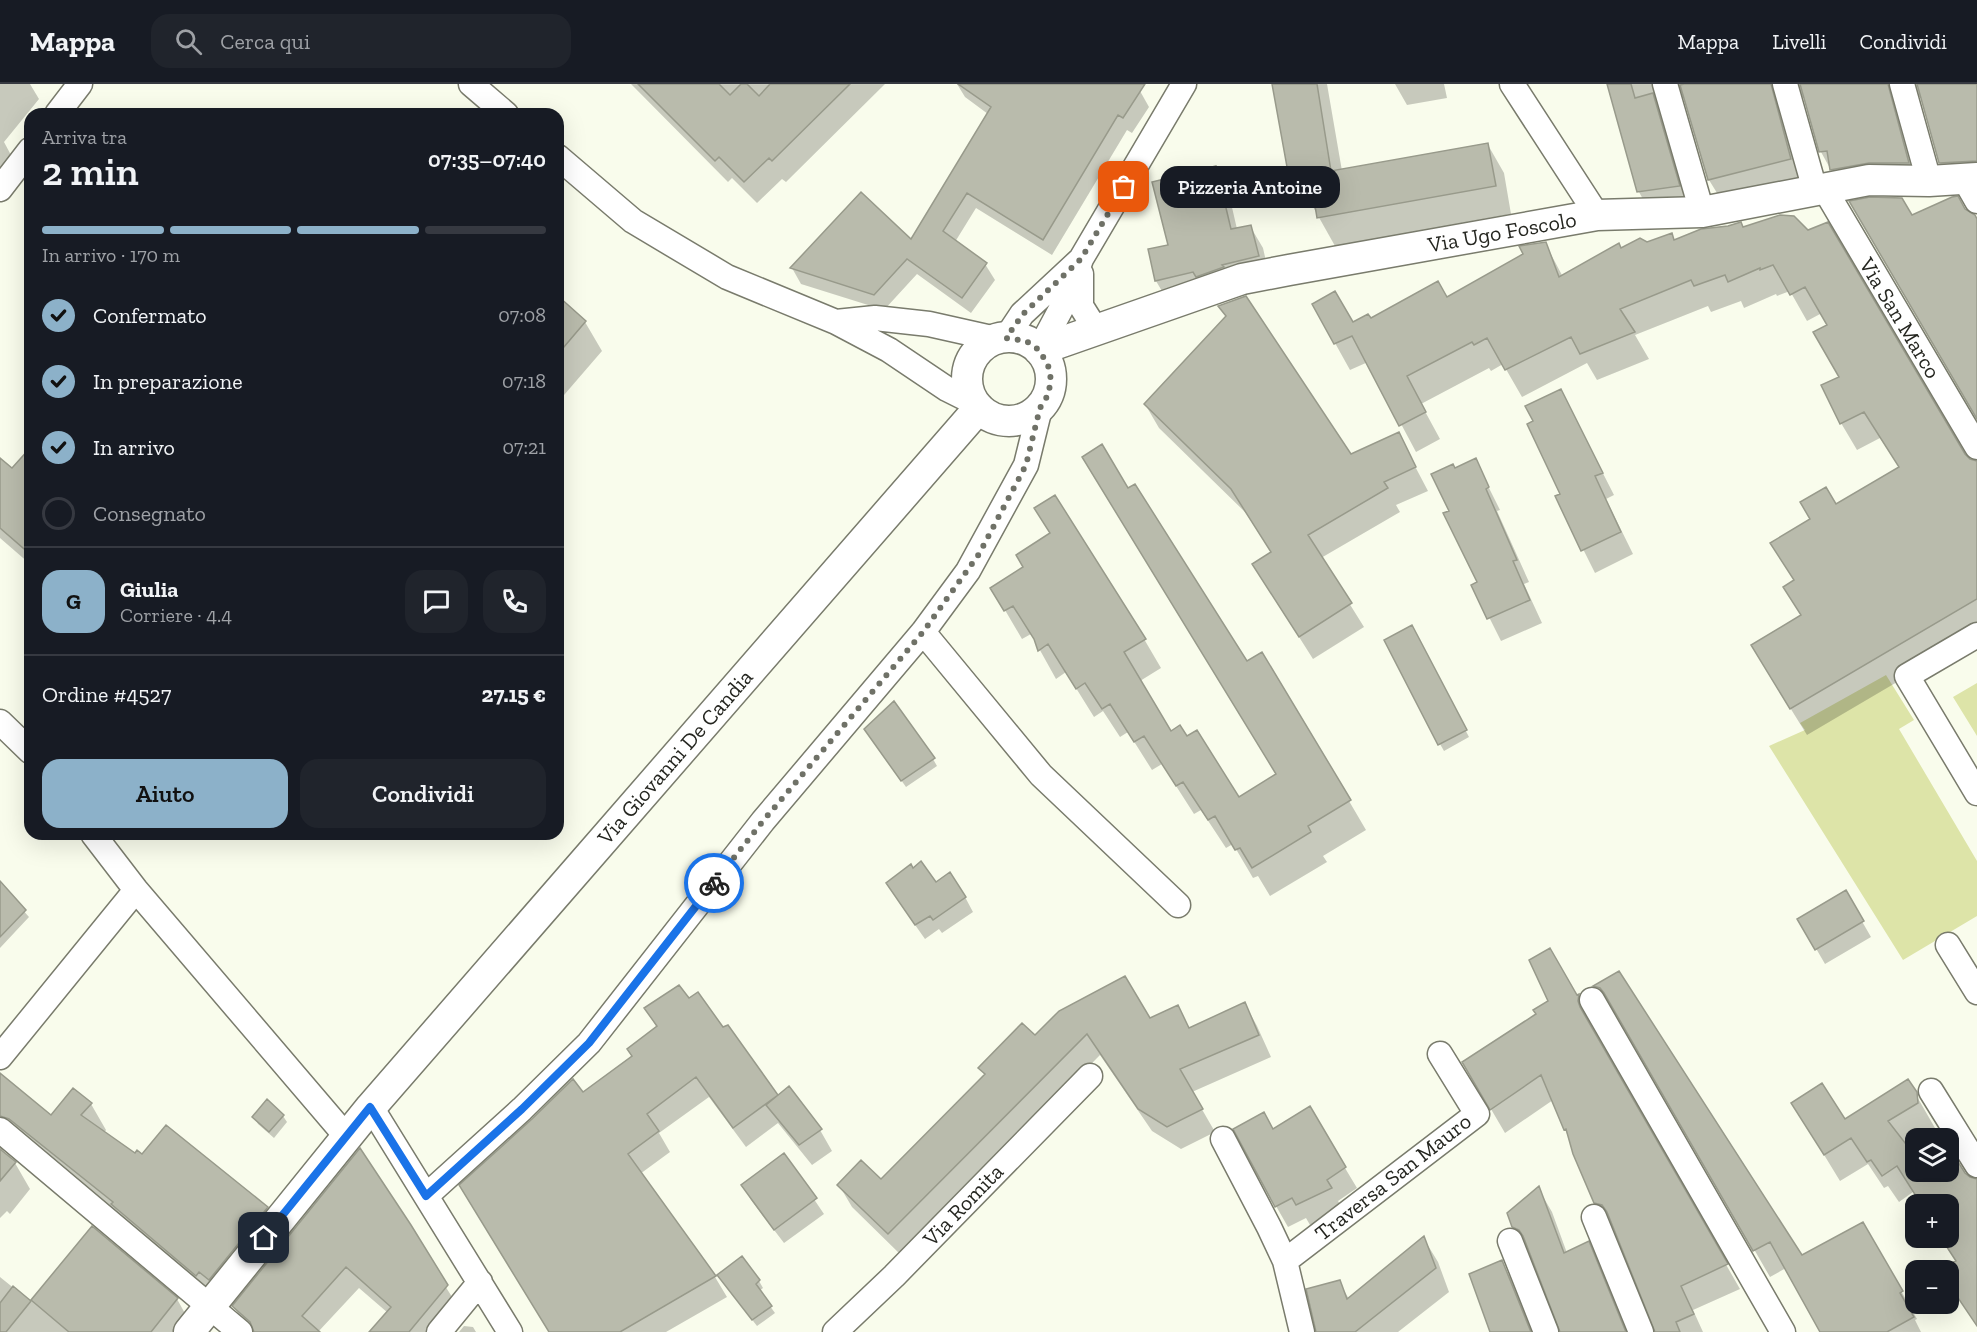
<!DOCTYPE html>
<html lang="it">
<head>
<meta charset="utf-8">
<style>
	:root { --surface:#171b24; --page:#20242c; --text:#f1f3f6; --muted:#9ea1a6; --line:#363941; --accent:#8cb1c9 }
	body { margin:0; font-family:"Zilla Slab",serif; background:var(--page); color:var(--text); height:100vh; display:flex; flex-direction:column; font-size:22px; white-space:nowrap }
	* { box-sizing:border-box; margin:0 }
	p { font-size:20px; color:var(--muted) }
	.icon { flex:none; width:33px; height:33px; fill:none; stroke:currentColor; stroke-width:2; stroke-linecap:round; stroke-linejoin:round }
	.map { position:relative; flex:1; overflow:hidden }
	.details { position:absolute; left:24px; top:24px; width:540px; height:732px; display:flex; flex-direction:column; background:var(--surface); border-radius:18px; box-shadow:0 6px 24px #0002 }
	.details>* { flex:none }
	.fabs { position:absolute; left:1905px; top:1044px; display:grid; gap:12px }
	.fabs a { display:grid; place-items:center; width:54px; height:54px; border-radius:12px; background:var(--surface); box-shadow:0 6px 24px #0002; font-size:30px }
	.pin { position:absolute; display:grid; place-items:center; width:51px; height:51px; color:#fff; margin:-26px; border-radius:12px; box-shadow:0 3px 9px #0006 }
	.courier { position:absolute; display:grid; place-items:center; width:60px; height:60px; margin:-30px; border:4px solid #1a73e8; border-radius:50%; background:#fff; color:#222; box-shadow:0 2px 8px #0007 }
	.bubble { position:absolute; height:42px; border-radius:18px; background:var(--surface); box-shadow:0 6px 24px #0002; font-size:20px; font-weight:600; line-height:42px; text-align:center }
	.head em { font-style:normal; font-weight:600 }
	.head div { display:flex; flex-direction:column-reverse }
	.head { display:flex; align-items:center; justify-content:space-between; height:102px; padding:0 18px }
	h1 { font-size:39px; font-weight:600; line-height:45px }
	.bar { display:grid; grid-template-columns:repeat(4,1fr); gap:9px 6px; align-content:center; height:72px; padding:0 18px }
	.bar i { height:8px; border-radius:4px; background:var(--line) }
	.bar .on { background:var(--accent) }
	.bar p { grid-column:span 4 }
	.line { display:flex; align-items:center; gap:15px; padding:0 18px; border-top:2px solid var(--line) }
	.line div { flex:1 }
	.round { display:grid; place-items:center; flex:none; width:63px; height:63px; border-radius:18px; background:var(--page) }
	ol { padding:0 18px; list-style:none }
	li { display:flex; align-items:center; gap:18px; height:66px }
	li p { margin-inline-start:auto }
	li .icon { padding:6px; border-radius:50%; background:var(--accent); color:#111; stroke-width:4 }
	li:last-child { color:var(--muted) }
	li i { width:33px; height:33px; border:3px solid var(--line); border-radius:50% }
	.cta { display:flex; gap:12px; margin-top:auto; padding:12px 18px }
	.cta a { flex:1; height:69px; border-radius:18px; background:var(--accent); color:#111; font-size:24px; font-weight:600; line-height:69px; text-align:center }
	.cta a+a { background:var(--page); color:var(--text) }
	header { display:flex; align-items:center; gap:36px; box-sizing:border-box; height:84px; padding:0 30px; background:var(--surface); border-bottom:2px solid var(--line) }
	header strong { font-size:28px }
	nav { display:flex; gap:33px; margin-inline-start:auto; font-size:21px }
	.search { width:420px; height:54px; background:var(--page); display:flex; align-items:center; gap:15px; box-sizing:border-box; padding:0 21px; border-radius:18px; color:var(--muted); font-size:22px }
	.map>svg:first-child { display:block }
	.green { fill:#dde4a8 }
	.shadow { fill:#0003 }
	.building { fill:#b9bbac; stroke:#989a8b; stroke-width:1.5 }
	.lines { fill:none; stroke-linecap:round; stroke-linejoin:round }
	.minor-casing { stroke:#797b6c; stroke-width:27 }
	.tertiary-casing { stroke:#797b6c; stroke-width:33 }
	.minor { stroke:#fff; stroke-width:24 }
	.tertiary { stroke:#fff; stroke-width:30 }
	.done { stroke:#6f7167; stroke-width:6; stroke-dasharray:0 10.8 }
	.route { stroke:#1a73e8; stroke-width:8 }
	.labels { text-anchor:middle; dominant-baseline:central; stroke-width:4.5; stroke-linejoin:round; paint-order:stroke }
	.street-label { font-size:22px; fill:#252620; stroke:#fff }
</style>
</head>
<body>
<header>
<strong>Mappa</strong>
<div class="search"><svg class="icon" aria-label="search" viewBox="0 0 24 24"><circle cx="10" cy="10" r="6"/><path d="M15 15l6 6"/></svg>Cerca qui</div>
<nav><a>Mappa</a><a>Livelli</a><a>Condividi</a></nav>
</header>
<div class="map">
<svg width="1977" height="1248" viewBox="0 0 1977 1248">
	<rect width="100%" height="100%" fill="#f9fcec"/>
	<path class="green" d="M1886 591 1914 636 1899 645 1977 777V832L1903 876 1769 662 1805 646 1800 639Z
		M1977 599V652L1953 613Z"/>
	<path class="shadow" d="M0 0H30L39 15 4 58 12 73 0 114Z
		M631 0H885L786 98 782 95 757 119 732 94 728 98Z
		M957 0H1129L1140 7 1149 23 1132 49 1127 46 1052 171 976 124 955 158 985 180 995 196 971 229 917 190 884 226 801 200 792 184 911 157 988 30 965 13Z
		M1274 0H1327L1342 87 1488 61 1504 89 1511 130 1335 162 1312 121 1307 122 1290 93Z
		M1395 0H1444L1447 14 1407 21Z
		M1609 0H1977V104L1956 106 1940 79 1922 13H1915L1924 106 1836 95 1821 68 1805 13H1797L1806 102 1725 122 1709 96 1685 13H1677L1694 129 1654 135 1639 108Z
		M1215 84 1228 106 1237 145 1250 142 1263 164 1270 195 1169 219 1156 197 1170 162Z
		M1780 132 1969 376 1977 379V551L1807 651 1768 588 1802 532 1795 497 1772 459 1900 384 1880 354 1857 366 1841 339V294L1829 241 1822 229 1807 237 1790 207 1777 212 1776 210 1744 224 1741 217 1711 228 1708 222 1635 251 1649 275 1597 296 1587 279 1522 313 1503 280 1491 287 1489 284 1421 320 1440 355 1416 368 1368 278 1350 286 1335 259 1353 240 1447 214 1545 159 1563 193 1621 166 1646 160 1671 150 1675 158 1742 144Z
		M562 217 585 238 602 267 558 318V221Z
		M1561 307 1614 411 1606 415 1633 470 1595 489 1557 413 1562 410 1535 338Z
		M1145 320 1351 372 1398 350 1428 407 1396 421 1400 428 1321 474 1364 543 1313 575 1268 504 1272 469 1246 429 1159 344Z
		M1475 376 1500 426 1497 427 1529 498 1524 500 1542 539 1501 557 1473 501 1479 498 1451 427 1455 386Z
		M0 380 12 386 30 384V480L0 454Z
		M1128 406 1247 579 1349 717 1366 746 1323 772 1327 778 1270 812 1258 792 1253 794 1233 760 1226 764 1201 726 1194 730 1162 680 1152 686 1128 648 1120 653 1103 627 1094 633 1066 588 1056 595 1031 550 1022 555 992 504 1144 555 1161 584 1140 597 1171 649 1238 715 1277 691Z
		M1415 550 1469 653 1444 667 1440 660Z
		M870 652 933 675 937 682 906 703Z
		M0 800 29 833 0 864Z
		M935 800 965 813 973 828 942 849 939 845 925 855 896 814Z
		M1845 808 1871 853 1825 880 1799 835Z
		M1619 889 1802 1173 1863 1140 1917 1235 1915 1236 1921 1248H1822L1786 1184 1770 1193 1622 936 1617 931 1611 929 1595 903Z
		M1579 912 1592 935 1591 942 1593 949 1740 1205 1693 1226 1703 1248H1656L1616 1144 1610 1143 1595 1118 1553 1016 1505 1049 1464 979Z
		M689 916 723 945 727 943 778 1013 789 1004 820 1046 832 1067 812 1081 778 1039 746 1063 709 1013 659 1049 670 1068 640 1090 715 1193 727 1213 666 1248H550L582 1010 633 973 657 944 646 925Z
		M1245 920 1257 942 1271 973 1192 1008 1215 1048 1181 1065 1152 1047 1100 971 902 1172 852 1123 839 1101 881 1097 985 992 980 984 1035 954 1150 936 1177 923 1190 945Z
		M1908 997 1935 1044 1916 1054V1056L1906 1063 1916 1088H1948L1964 1090 1970 1095 1977 1096V1242L1948 1198V1186L1941 1185 1957 1178 1942 1154H1948V1120H1921L1913 1108 1899 1118 1888 1102 1884 1104 1868 1080 1840 1097 1793 1020 1845 1037Z
		M0 1001 51 1033 91 1020 106 1046 104 1049 135 1071 266 1124 282 1151 224 1222 4 1063 2 1067 15 1079 30 1105 10 1130 7 1127 0 1134Z
		M283 1032 287 1038 274 1054 258 1040 254 1033Z
		M1273 1047 1345 1084 1357 1104 1338 1117 1343 1125 1310 1141 1306 1134 1288 1143 1276 1122Z
		M360 1067 459 1224 439 1248H371L388 1229 359 1204 318 1248H250L234 1223Z
		M784 1071 824 1130 784 1159 751 1116 743 1101Z
		M1538 1104 1552 1128 1567 1169 1588 1159 1602 1183 1628 1248H1561L1532 1169 1528 1167 1514 1142Z
		M92 1144 177 1215 192 1242 187 1248H0V1193L31 1218Z
		M1424 1155 1438 1178 1449 1208 1398 1248H1317L1339 1198 1349 1215Z
		M1502 1178 1515 1202 1534 1248H1492Z
		M759 1197 763 1204 759 1207 775 1229 757 1242 723 1198Z
		M464 1242 473 1243 476 1248H459Z"/>
	<path class="building" d="M638 0H719L730 11 741 0H747L759 12 770 0H850L772 77 769 74 744 98 719 73 715 77Z
		M958 0H1145L1123 34 1118 31 1043 156 967 109 943 147 987 179 962 214 907 175 874 211 790 184 861 108 911 155 991 23Z
		M1272 0H1317L1331 87 1488 59 1496 102 1317 134 1313 109 1304 111 1301 92 1289 94Z
		M1607 0H1631L1635 14 1653 9 1680 102 1637 108Z
		M1684 0H1771L1791 75 1708 96 1680 1Z
		M1800 0H1888L1909 79H1869L1830 86 1827 67 1819 68Z
		M1917 0H1977V77L1939 79Z
		M1216 82 1231 145 1251 141 1259 172 1222 181 1224 183 1196 193 1193 188 1155 197 1148 165 1168 161 1152 98Z
		M1958 112 1965 125 1975 131 1977 135V335L1849 117 1870 113 1902 114 1912 131 1952 113Z
		M1780 131 1794 132 1808 146 1828 138 1965 370 1970 375 1977 377V515L1790 625 1751 561 1801 531 1783 503 1794 496 1770 459 1810 435 1800 418 1826 403 1836 420 1899 383 1864 328 1840 340 1821 301 1839 293 1813 248 1827 241 1805 203 1790 211 1773 181 1760 186V184L1728 198 1725 191 1694 202 1691 196 1620 225 1635 248 1580 270 1571 253 1505 286 1487 254 1474 261 1472 258 1407 292 1426 328 1399 342 1352 252 1334 260 1312 220 1335 207 1353 238 1368 230 1371 234 1438 197 1447 213 1523 170 1519 162 1546 158 1559 193 1619 159 1621 164 1640 154 1647 158 1672 149 1674 156 1701 145 1728 142 1741 138 1743 143Z
		M558 212 586 237 558 270Z
		M1246 212 1351 370 1399 348 1416 383 1384 398 1388 404 1308 451 1352 519 1299 553 1252 480 1271 468 1231 405 1144 320 1226 232 1218 222Z
		M1561 305 1603 389 1595 392 1621 448 1581 467 1555 412 1560 410 1527 340 1533 337 1525 322Z
		M1102 360 1128 404 1135 400 1247 577 1262 568 1351 716 1308 742 1311 748 1252 784 1240 764 1235 766 1215 732 1208 736 1183 698 1176 702 1144 652 1134 658 1110 620 1102 625 1085 599 1076 605 1048 560 1038 567 1034 555 1013 522 1004 527 990 504 1023 483 1016 471 1050 449 1034 424 1055 411 1146 555 1124 568 1171 647 1180 641 1187 652 1197 646 1239 713 1276 690 1082 373Z
		M30 364V470L0 444V374L12 384Z
		M1476 374 1489 403 1486 405 1517 476 1513 477 1530 516 1487 535 1471 501 1477 498 1443 429 1449 427 1431 390 1453 380 1455 384Z
		M1412 541 1467 646 1438 661 1384 556Z
		M894 617 935 674 901 697 864 645Z
		M921 777 936 798 950 788 966 813 933 836 930 832 915 841 886 799 911 780 913 784Z
		M0 797 26 826 0 853Z
		M1846 806 1864 837 1815 866 1797 835Z
		M1550 864 1577 911 1579 910 1578 917 1580 923 1728 1180 1681 1202 1694 1230 1676 1238 1680 1248H1655L1607 1128 1602 1121 1594 1119 1573 1070 1566 1045 1564 1046 1541 991 1490 1026 1462 978 1536 930 1533 926 1548 917 1529 876Z
		M1619 887 1802 1171 1863 1138 1903 1207 1900 1209 1914 1233 1887 1248H1820L1770 1158 1753 1167 1604 909 1600 904 1593 902Z
		M1125 892 1150 934 1178 921 1189 944 1245 918 1259 951 1180 985 1203 1025 1167 1043 1138 1025 1087 950 888 1150 837 1101 861 1076 881 1095 985 990 978 984 1022 939 1035 951 1059 927Z
		M679 901 689 914 698 908 723 943 728 941 778 1011 733 1044 696 993 647 1030 659 1047 628 1070 716 1192 620 1248H549L459 1101 532 1035 573 995 583 1008 632 972 627 965 657 942 644 924Z
		M0 989 51 1031 73 1004 92 1019 81 1031 135 1069 137 1066 142 1070 166 1041 268 1123 209 1196 199 1188 196 1192 111 1120 113 1118 9 1035 0 1032Z
		M1908 995 1917 1008 1918 1019 1888 1037 1916 1073V1088H1948V1062L1965 1089 1970 1093 1977 1095V1242L1948 1199V1186H1940L1939 1184 1956 1177 1941 1154H1948V1120H1921L1897 1082 1882 1092 1871 1076 1867 1078 1851 1054 1824 1071 1791 1019 1822 999 1845 1035Z
		M789 1002 822 1045 799 1061 766 1021Z
		M267 1015 284 1031 269 1048 252 1033Z
		M1310 1022 1346 1083 1327 1096 1332 1104 1296 1121 1292 1114 1275 1123 1233 1045 1264 1028 1273 1045Z
		M360 1064 411 1141 448 1201 409 1248H369L391 1223 346 1183 302 1232 320 1248H254L250 1238 232 1222Z
		M0 1065 16 1078 0 1097Z
		M784 1069 817 1114 774 1146 741 1101Z
		M1539 1102 1564 1169 1589 1157 1626 1248H1560L1523 1152 1519 1146 1512 1143 1507 1129Z
		M92 1142 178 1214 151 1248H69L31 1216Z
		M1424 1152 1436 1184 1355 1248H1316L1306 1205 1340 1196 1347 1215Z
		M742 1172 760 1196 756 1200 772 1222 752 1236 717 1191Z
		M1502 1176 1531 1248H1490L1469 1190Z
		M13 1202 31 1217 6 1248H0V1219Z"/>
	<g class="lines">
		<g class="minor-casing">
			<path id="minor" d="M471 0 506 30
				M1512 0 1597 131
				M1665 0 1702 128
				M1785 0 1815 106
				M1902 0 1929 97
				M57 30 80 0
				M558 73 633 137 727 193 836 238 889 266 947 305 973 318
				M1965 96 1977 117
				M1824 104 1977 363
				M0 105 30 66
				M1081 190V222L1096 246
				M836 238 875 234 929 240 996 255
				M1006 254 1022 230 1079 177
				M1039 266 1069 210 1081 175 1184 0
				M923 548 1041 691 1178 821
				M1977 551 1907 592 1977 709
				M0 638 30 667
				M93 750 136 806 346 1052
				M1948 861 1977 908
				M1592 916 1783 1248
				M0 973 136 806
				M1931 1007 1977 1081
				M371 1023 510 1248
				M0 1046 240 1248
				M1223 1055 1269 1143 1285 1177 1302 1248
				M426 1112 522 1025 589 959 763 737 923 548 968 487 1026 381 1040 324
				M1594 1133 1641 1248
				M1510 1157 1546 1248
				M1285 1177 1477 1030 1440 970
				M439 1248 480 1198
				M835 1248 894 1192 1090 992"/>
		</g>
		<g class="tertiary-casing">
			<path id="tertiary" d="M967 295a42 42 0 1 1 84 0a42 42 0 1 1-84 0Z
				M1039 266 1242 195 1289 186 1597 131 1702 128 1869 96 1929 97 1977 94
				M189 1248 371 1023 979 324"/>
		</g>
		<use href="#minor" class="minor"/>
		<use href="#tertiary" class="tertiary"/>
	</g>
	<g class="lines">
		<path class="done" d="M714 799 763 737 923 548 979 470 1026 381 1040 324 1048 311 1051 296 1048 281 1039 266 1026 257 1006 254 1023 230 1081 175 1124 103"/>
		<path class="route" d="M264 1154 370 1023 426 1112 522 1025 589 959 714 799"/>
	</g>
	<g class="labels">
		<g class="street-label">
			<text transform="translate(1502 148) rotate(-10)">Via Ugo Foscolo</text>
			<text transform="translate(1900 234) rotate(59)">Via San Marco</text>
			<text transform="translate(675 673) rotate(-49)">Via Giovanni De Candia</text>
			<text transform="translate(1393 1093) rotate(-38)">Traversa San Mauro</text>
			<text transform="translate(963 1121) rotate(-46)">Via Romita</text>
		</g>
	</g>
</svg>
<div class="fabs">
<a><svg class="icon" aria-label="layers" viewBox="0 0 24 24"><path d="M12 4l9 5-9 5-9-5zM3 14l9 5 9-5"/></svg></a>
<a>+</a>
<a>−</a>
</div>
<div class="pin" style="left:1124px;top:103px;background:#ea580c"><svg class="icon" aria-label="bag" viewBox="0 0 24 24"><path d="M5 8h14l-1 12H6zM9 8a3 3 0 0 1 6 0"/></svg></div>
<div class="pin" style="left:264px;top:1154px;background:#1f2937"><svg class="icon" aria-label="home" viewBox="0 0 24 24"><path d="M3 11l9-7 9 7M6 9v11h12V9"/></svg></div>
<div class="courier" style="left:714px;top:799px"><svg class="icon" aria-label="bike" viewBox="0 0 24 24"><circle cx="6" cy="16" r="4"/><circle cx="18" cy="16" r="4"/><path d="M6 16l4-8h5l3 8M10 8l3 8H6M13 5h3"/></svg></div>
<div class="bubble" style="left:1160px;top:82px;width:180px">Pizzeria Antoine</div>
<section class="details">
<div class="head"><div><h1>2 min</h1><p>Arriva tra</p></div><em>07:35–07:40</em></div>
<div class="bar"><i class="on"></i><i class="on"></i><i class="on"></i><i></i><p>In arrivo · 170 m</p></div>
<ol>
<li><svg class="icon" aria-label="check" viewBox="0 0 24 24"><path d="M5 12l5 5 9-10"/></svg>Confermato<p>07:08</p></li>
<li><svg class="icon" aria-label="check" viewBox="0 0 24 24"><path d="M5 12l5 5 9-10"/></svg>In preparazione<p>07:18</p></li>
<li><svg class="icon" aria-label="check" viewBox="0 0 24 24"><path d="M5 12l5 5 9-10"/></svg>In arrivo<p>07:21</p></li>
<li><i></i>Consegnato</li>
</ol>
<div class="line" style="height:108px"><b class="round" style="background:var(--accent);color:#111">G</b><div><b>Giulia</b><p>Corriere · 4.4</p></div><a class="round"><svg class="icon" aria-label="chat" viewBox="0 0 24 24"><path d="M4 5h16v11H9l-5 4z"/></svg></a><a class="round"><svg class="icon" aria-label="phone" viewBox="0 0 24 24"><path d="M5 4h4l2 5-3 2q2 4 5 5l2-3 5 2v4C11 20 4 13 5 4z"/></svg></a></div>
<div class="line" style="height:78px"><div>Ordine #4527</div><b>27.15 €</b></div>
<div class="cta"><a>Aiuto</a><a>Condividi</a></div>
</section>
</div>
</body>
</html>
